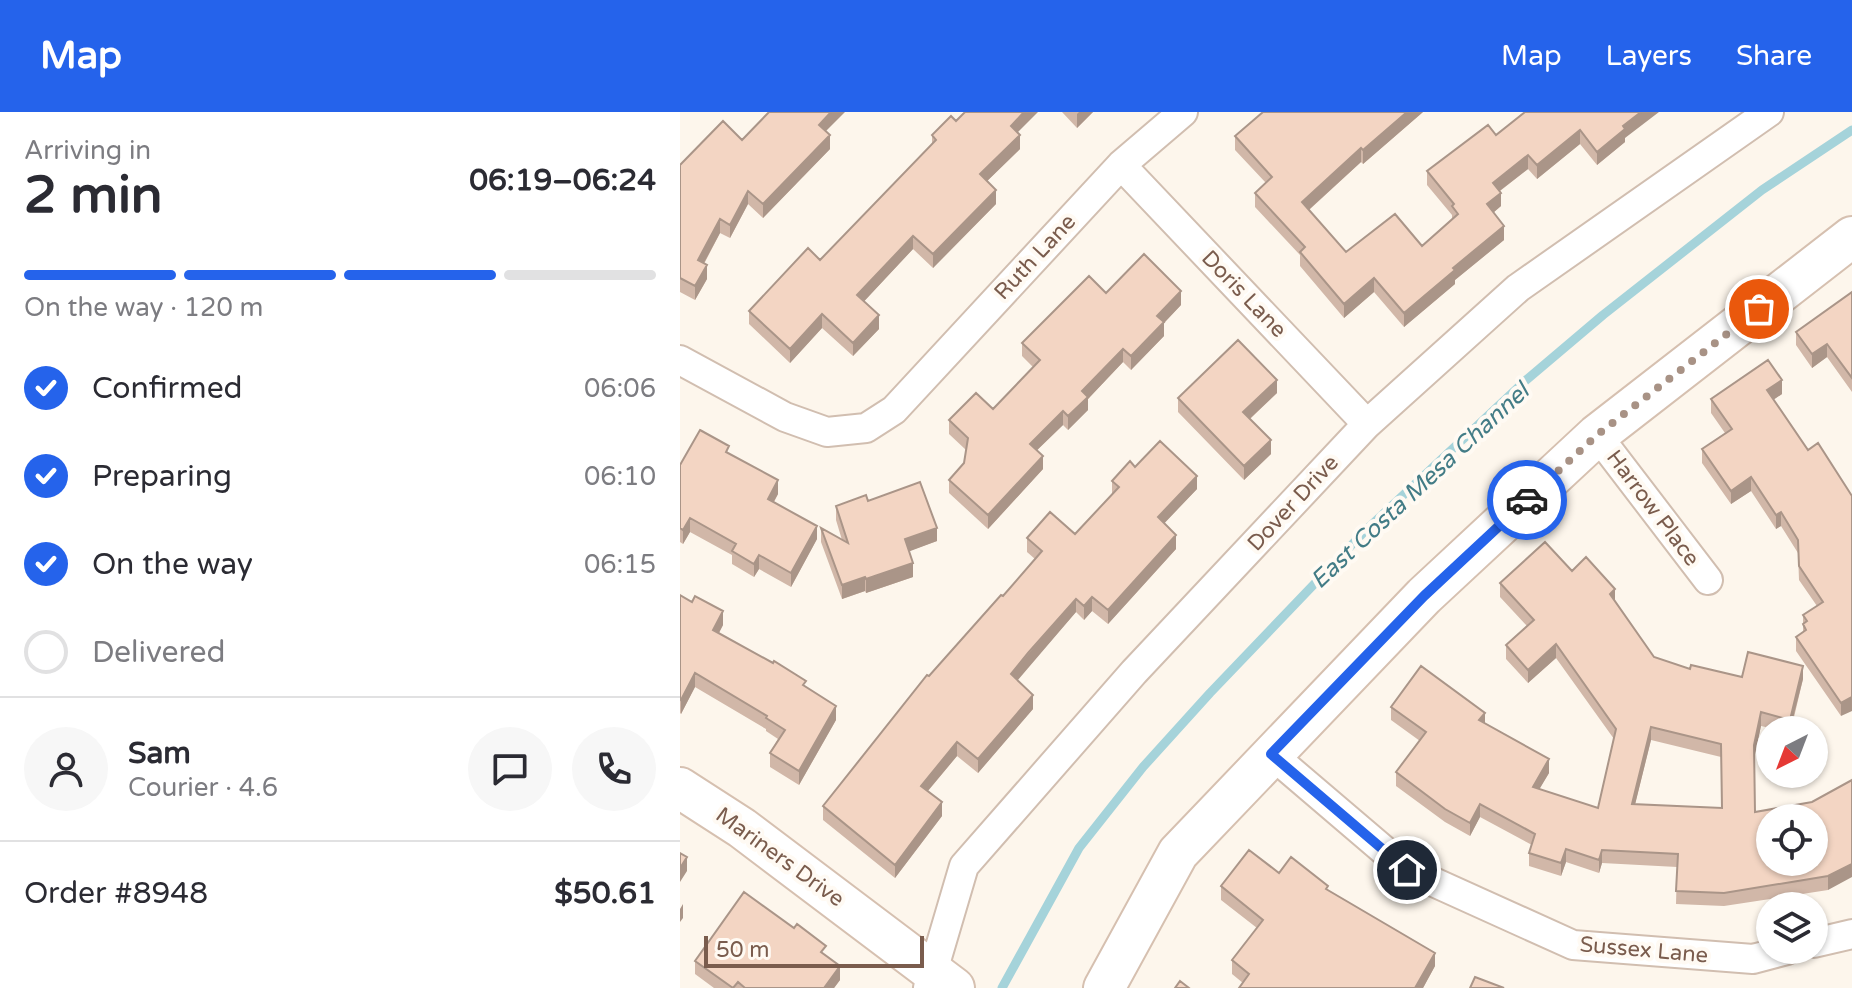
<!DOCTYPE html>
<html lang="en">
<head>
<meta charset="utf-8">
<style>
	:root { --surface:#fff; --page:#f7f7f7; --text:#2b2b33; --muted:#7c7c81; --line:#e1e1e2; --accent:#2563eb }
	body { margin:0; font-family:"Varela Round",sans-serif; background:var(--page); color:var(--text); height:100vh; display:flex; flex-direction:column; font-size:30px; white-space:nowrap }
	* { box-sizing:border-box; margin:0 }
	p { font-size:26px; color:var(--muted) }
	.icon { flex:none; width:44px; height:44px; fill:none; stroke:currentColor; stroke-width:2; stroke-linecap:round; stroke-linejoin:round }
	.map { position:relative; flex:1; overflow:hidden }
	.drawer { display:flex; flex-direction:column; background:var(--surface); width:680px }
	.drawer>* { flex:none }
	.needle { width:52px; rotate:222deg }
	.buttons { position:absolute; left:1076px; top:604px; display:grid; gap:16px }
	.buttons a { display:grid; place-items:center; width:72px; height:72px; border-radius:50%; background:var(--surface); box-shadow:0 2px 6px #0004; font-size:40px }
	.scale { position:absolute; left:24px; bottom:20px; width:220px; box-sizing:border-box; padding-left:8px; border:4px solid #7a5c4d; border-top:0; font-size:22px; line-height:28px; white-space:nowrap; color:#7a5c4d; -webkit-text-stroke:6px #fffaf3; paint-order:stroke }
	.pin { position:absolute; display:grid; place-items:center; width:68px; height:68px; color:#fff; margin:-34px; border:4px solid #fff; border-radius:50%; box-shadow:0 2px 8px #0007 }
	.courier { position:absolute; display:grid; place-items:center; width:80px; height:80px; margin:-40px; border:6px solid #2563eb; border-radius:50%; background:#fff; color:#222; box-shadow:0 2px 10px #0007 }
	.head em { font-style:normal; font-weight:700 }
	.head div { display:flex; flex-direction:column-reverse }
	.head { display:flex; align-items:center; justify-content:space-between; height:136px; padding:0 24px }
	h1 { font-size:52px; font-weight:700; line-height:60px }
	.bar { display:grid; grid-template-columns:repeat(4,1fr); gap:12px 8px; align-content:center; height:96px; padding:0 24px }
	.bar i { height:10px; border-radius:6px; background:var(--line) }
	.bar .current { background:var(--accent) }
	.bar p { grid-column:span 4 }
	.line { display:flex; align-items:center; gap:20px; padding:0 24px; border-top:2px solid var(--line) }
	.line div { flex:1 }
	.round { display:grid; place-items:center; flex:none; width:84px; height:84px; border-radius:42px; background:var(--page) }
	ol { padding:0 24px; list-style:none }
	li { display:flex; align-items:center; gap:24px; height:88px }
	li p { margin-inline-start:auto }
	li .icon { padding:8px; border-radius:50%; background:var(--accent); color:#fff; stroke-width:4 }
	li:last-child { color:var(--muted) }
	li i { width:44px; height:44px; border:4px solid var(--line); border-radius:50% }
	header { display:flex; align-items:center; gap:48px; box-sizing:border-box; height:112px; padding:0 40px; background:var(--accent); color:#fff }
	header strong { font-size:38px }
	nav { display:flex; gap:44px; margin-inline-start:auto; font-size:28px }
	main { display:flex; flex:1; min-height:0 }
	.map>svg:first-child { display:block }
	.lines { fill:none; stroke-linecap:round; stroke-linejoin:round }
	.stream { stroke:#a5d3da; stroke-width:9 }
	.street-casing { stroke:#d1beb0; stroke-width:32 }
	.secondary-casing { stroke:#d6c0b0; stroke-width:44 }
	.street { stroke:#fff; stroke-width:28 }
	.secondary { stroke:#fff; stroke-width:40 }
	.wall { fill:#d1b7a8; fill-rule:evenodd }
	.shaded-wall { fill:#aa9588 }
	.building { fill:#f3d5c3; stroke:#aa9588; stroke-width:2; fill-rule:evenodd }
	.done { stroke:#a89285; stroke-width:8; stroke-dasharray:0 14.4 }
	.route { stroke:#2563eb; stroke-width:10 }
	.labels { text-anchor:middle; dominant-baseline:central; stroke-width:8; stroke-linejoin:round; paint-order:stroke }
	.street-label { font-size:22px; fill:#7a5c4d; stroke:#fffaf3 }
	.water-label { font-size:24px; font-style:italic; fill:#437c86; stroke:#fffaf3 }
</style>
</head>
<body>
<header>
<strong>Map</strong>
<nav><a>Map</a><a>Layers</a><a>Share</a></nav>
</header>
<main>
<section class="drawer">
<div class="head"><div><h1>2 min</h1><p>Arriving in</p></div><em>06:19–06:24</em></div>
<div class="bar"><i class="current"></i><i class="current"></i><i class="current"></i><i></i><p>On the way · 120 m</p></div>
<ol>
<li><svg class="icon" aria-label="check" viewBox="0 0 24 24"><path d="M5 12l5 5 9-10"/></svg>Confirmed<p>06:06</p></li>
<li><svg class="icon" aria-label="check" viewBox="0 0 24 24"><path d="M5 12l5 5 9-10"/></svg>Preparing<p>06:10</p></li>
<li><svg class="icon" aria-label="check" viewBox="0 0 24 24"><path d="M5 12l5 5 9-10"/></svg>On the way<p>06:15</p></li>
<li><i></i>Delivered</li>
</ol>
<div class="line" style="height:144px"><a class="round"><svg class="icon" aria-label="person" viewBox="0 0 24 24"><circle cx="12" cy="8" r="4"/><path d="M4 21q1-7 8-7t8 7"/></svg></a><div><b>Sam</b><p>Courier · 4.6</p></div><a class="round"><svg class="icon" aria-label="chat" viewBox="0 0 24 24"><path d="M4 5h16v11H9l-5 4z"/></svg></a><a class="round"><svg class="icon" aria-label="phone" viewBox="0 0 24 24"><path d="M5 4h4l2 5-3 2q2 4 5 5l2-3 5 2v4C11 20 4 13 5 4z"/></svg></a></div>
<div class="line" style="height:104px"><div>Order #8948</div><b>$50.61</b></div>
</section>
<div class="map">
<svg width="1172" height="876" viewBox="0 0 1172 876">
	<rect width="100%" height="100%" fill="#fdf6ec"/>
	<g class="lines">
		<path class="stream" d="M322 876 399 736 463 655 530 581 685 419 845 269 923 203 1082 78 1172 18"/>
		<g class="street-casing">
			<path id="street" d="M441 53 687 312
				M0 248 105 305 147 320 186 316 214 298 441 53 503 0
				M917 323 1028 468
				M591 642 727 758 893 833 1073 847 1107 838
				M1134 831 1172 822
				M248 876 284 754 454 560 687 312 838 176 1089 0"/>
		</g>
		<g class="secondary-casing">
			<path id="secondary" d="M0 676 62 716 274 876
				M424 876 498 741 744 484 917 323 1172 125"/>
		</g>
		<use href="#street" class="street"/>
		<use href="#secondary" class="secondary"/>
	</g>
	<path class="wall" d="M382 0H413L397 16Z
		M743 0 683 52 681 50 629 98 666 140 742 134 772 108V103L747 73V59L816 23 845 0 945 26V30L917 53 900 32 857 67 848 57 820 79 821 94 814 100 824 128 775 168V172L724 215 694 180 664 206 620 154V143L575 95V81L586 71 555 38V24Z
		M276 9 338 20 340 37 307 69 316 92 253 156 233 137 184 189 199 217 173 244 142 216 110 251 69 212V199L140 148 252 32V23Z
		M146 19 150 37 83 106 68 92 50 126 40 121 24 152 27 167 15 188 0 180V53L62 28Z
		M1172 180V280L1147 245 1132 256 1116 233V220Z
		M501 193 484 211V224L451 258 443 250 408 287V298L388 318 383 313 357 338 363 357 308 417 269 381V368L284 351 286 338 269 322V308L313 297 353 255 342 244V231Z
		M597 281 570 307 591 342 564 368 498 300V286Z
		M1102 282 1093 288 1128 338 1172 384 1161 604 1116 539V525L1123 520V503L1137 494 1119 468 1118 441 1101 414 1096 417 1071 379 1051 392 1022 351V337L1045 321 1031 301V287Z
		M49 341 98 382 94 390 137 427 111 475 79 457 74 465 52 452V443L10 420 3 432 0 430V353Z
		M455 355 517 377 484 411 496 437 428 512 412 499 404 508 396 500 348 555 337 568 353 597 298 661 277 644 248 679 262 704 215 766 143 708V694L249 564 323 484 355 447 347 440V426L395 422 432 383V369Z
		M188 389 257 429 229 439 233 465 186 481 185 479 162 487 141 430V416L162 428 156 408V394Z
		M892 459 935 490 974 545 1010 557 1062 565 1123 567 1111 618H1099L1081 614 1074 645 1075 700 1132 690 1172 668 1148 778 1044 794 996 792 997 755 922 751 919 761 886 750 881 764 849 754V741L852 733 800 705 790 724 765 710 716 674V660L740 629 711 608V595L805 611 869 661 859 677 918 696 934 627 876 546 848 571 826 547V533L847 514 820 485V471ZM971 628 1041 645V696L955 692Z
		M0 483 43 513 39 521 126 575 156 608 119 673 90 655V641L98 627 86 619V617L15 575 1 602 0 601Z
		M599 761 648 779 755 854 743 876H559L563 871 552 862V848L577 816 541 788V774Z
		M146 844 160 868 154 876H34L15 862V849Z"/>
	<path class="shaded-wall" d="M151 0H165L139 26V13Z
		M344 0H358L331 27V14Z
		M399 0H413L397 16V2Z
		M727 0H743L683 52V38Z
		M961 0H979L945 26V30L917 53V40L943 14Z
		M900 18V32L857 67V53Z
		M150 23V37L83 106V92Z
		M340 23V37L300 76V62Z
		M681 36V50L622 104V90Z
		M848 43V57L813 84V71Z
		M316 78V92L253 156V142Z
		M68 79V92L50 126V113Z
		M821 81V94L807 106V92Z
		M40 107V121L18 162V148Z
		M824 114V128L775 168V172L724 215V201L773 156Z
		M233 124V137L177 197V183Z
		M27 153V167L15 188V174Z
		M694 166V180L664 206V192Z
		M501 179V193L484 211V224L451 258V244L477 204Z
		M142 202V216L110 251V237Z
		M199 203V217L173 244V231Z
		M1147 232V245L1132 256V242Z
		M443 237V250L408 287V298L388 318V304L402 279Z
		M597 268V281L563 313V300Z
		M1102 268V282L1087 292V278Z
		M383 299V313L350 345V332Z
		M591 328V342L564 368V354Z
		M363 344V357L308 417V403Z
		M517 364V377L478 418V405Z
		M1071 365V379L1051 392V379Z
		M98 368V382L88 400V387Z
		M1101 400V414L1096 417V403Z
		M10 406V420L3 432V418Z
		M137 414V427L111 475V461Z
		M257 416V429L225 441V427Z
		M496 423V437L428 512V498Z
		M79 443V457L74 465V452Z
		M233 451V465L186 481V467Z
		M185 465V479L162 487V473Z
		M935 477V490L930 482Z
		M412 485V499L404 508V494Z
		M396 487V500L331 576V562Z
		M43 499V513L33 532V518Z
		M876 532V546L848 571V558Z
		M1123 554V567L1110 618V608Z
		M15 561V575L1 602V588Z
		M353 583V597L298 661V647Z
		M1172 585V599L1161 604V591Z
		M156 594V608L119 673V659Z
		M1081 600V614L1074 647V633Z
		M805 601V614L799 608Z
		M971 615V628L952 705V692Z
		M277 630V644L241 687V674Z
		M869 647V661L853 688V675Z
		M262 690V704L215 766V753Z
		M800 692V705L790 724V711Z
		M886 737V750L881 764V751Z
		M922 738V751L919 761V748Z
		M7 745V759L0 770V756Z
		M1172 752V765L1148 778V764Z
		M3 792V806L0 810V797Z
		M755 841V854L743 876H735Z
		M160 854V868L154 876H144Z"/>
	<path class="building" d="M89 0H151L139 13 150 23 83 92 68 79 50 113 40 107 18 148 27 153 15 174 0 166V53L43 9 62 28Z
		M285 0H344L331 14 340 23 300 62 316 78 253 142 233 124 177 183 199 203 173 231 142 202 110 237 69 199 128 136 140 148 256 28 252 23 271 4 276 9Z
		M583 0H727L683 38 681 36 622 90 666 140 715 102 742 134 778 102 772 94 774 92 747 59 808 13 816 23 845 0H961L943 14 945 17 917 40 900 18 857 53 848 43 813 71 821 81 807 92 824 114 773 156 775 158 724 201 694 166 664 192 620 140 625 135 575 81 592 65 555 24Z
		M464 142 501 179 477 204 484 210 451 244 443 237 402 279 408 285 388 304 383 299 350 332 363 344 308 403 269 368 284 351 288 326 269 308 296 281 313 297 360 248 342 231 409 164 426 181Z
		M1172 180V266L1147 232 1132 242 1116 220Z
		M558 228 597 268 563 300 591 328 564 354 498 286Z
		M1088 248 1102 268 1087 278 1128 338 1138 331 1172 384V585L1161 591 1116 525 1126 518 1123 512 1127 509 1123 503 1143 490 1119 454 1118 428 1101 400 1096 403 1071 365 1051 379 1022 337 1052 317 1031 287Z
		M20 318 49 334 46 340 98 368 88 387 137 414 111 461 79 443 74 452 52 439 56 432 10 406 3 418 0 416V353Z
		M480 329 517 364 478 405 496 423 428 498 412 485 404 494 396 487 348 541 331 562 353 583 298 647 277 630 241 674 262 690 215 753 143 694 247 563 249 564 321 483 323 484 362 439 347 426 370 400 395 422 439 375 432 369 450 349 455 355Z
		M240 370 257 416 225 427 233 451 186 467 185 465 162 473 141 416 168 431 156 394 186 383 188 389Z
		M865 430 892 459 906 445 935 477 930 482 974 545 1010 557 1011 553 1062 565 1068 540 1123 554 1110 608 1081 600 1074 633 1075 700 1132 690 1172 668V752L1148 764 1044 781 996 779 998 742 922 738 919 748 886 737 881 751 849 741 855 722 800 692 790 711 765 697 716 660 746 620 711 595 741 554 805 601 799 608 869 647 853 675 918 696 936 617 876 532 848 558 826 533 854 508 820 471ZM971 615 1041 632 1042 696 952 692ZM1090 706H1134V750H1090Z
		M0 483 12 490 15 484 43 499 33 518 93 551 94 549 126 569 123 573 156 594 119 659 90 641 105 618 86 606 87 604 15 561 1 588 0 587Z
		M569 738 599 761 611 745 648 774 646 777 755 841 735 876H559L569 862 552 848 583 808 541 774Z
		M0 741 7 745 0 756Z
		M64 780 114 816 117 812 146 834 141 840 160 854 144 876H65L58 870 53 876 15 849Z
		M795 865 824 876H790Z
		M500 869 509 876H495Z"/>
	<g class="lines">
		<path class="done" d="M847 388 917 323 1079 197"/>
		<path class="route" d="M727 758 591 642 744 484 847 388"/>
	</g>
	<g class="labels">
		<g class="street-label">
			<text transform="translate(355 145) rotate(-47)">Ruth Lane</text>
			<text transform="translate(564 182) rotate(46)">Doris Lane</text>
			<text transform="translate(613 391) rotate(-47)">Dover Drive</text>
			<text transform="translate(973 396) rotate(53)">Harrow Place</text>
			<text transform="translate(100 745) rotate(36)">Mariners Drive</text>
			<text transform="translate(964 838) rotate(5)">Sussex Lane</text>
		</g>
		<g class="water-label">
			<text transform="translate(740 374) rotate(-43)">East Costa Mesa Channel</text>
		</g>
	</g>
</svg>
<div class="buttons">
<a><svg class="needle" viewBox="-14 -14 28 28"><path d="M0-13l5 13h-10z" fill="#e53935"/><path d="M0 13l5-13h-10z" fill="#7c7c81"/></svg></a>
<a><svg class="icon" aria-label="locate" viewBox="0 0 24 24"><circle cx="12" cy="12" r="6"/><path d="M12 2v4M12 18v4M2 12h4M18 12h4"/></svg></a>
<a><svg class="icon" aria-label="layers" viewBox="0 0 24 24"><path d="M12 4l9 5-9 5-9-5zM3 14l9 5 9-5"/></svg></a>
</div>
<div class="scale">50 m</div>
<div class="pin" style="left:1079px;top:197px;background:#ea580c"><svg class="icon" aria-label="bag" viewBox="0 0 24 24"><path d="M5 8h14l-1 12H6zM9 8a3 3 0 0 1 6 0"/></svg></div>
<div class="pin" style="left:727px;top:758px;background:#1f2937"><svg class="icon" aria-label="home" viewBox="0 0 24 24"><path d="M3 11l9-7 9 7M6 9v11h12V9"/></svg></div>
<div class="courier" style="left:847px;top:388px"><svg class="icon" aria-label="car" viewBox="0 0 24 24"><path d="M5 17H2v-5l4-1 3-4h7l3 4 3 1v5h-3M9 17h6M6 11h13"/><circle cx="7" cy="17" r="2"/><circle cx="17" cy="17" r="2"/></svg></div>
</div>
</main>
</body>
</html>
